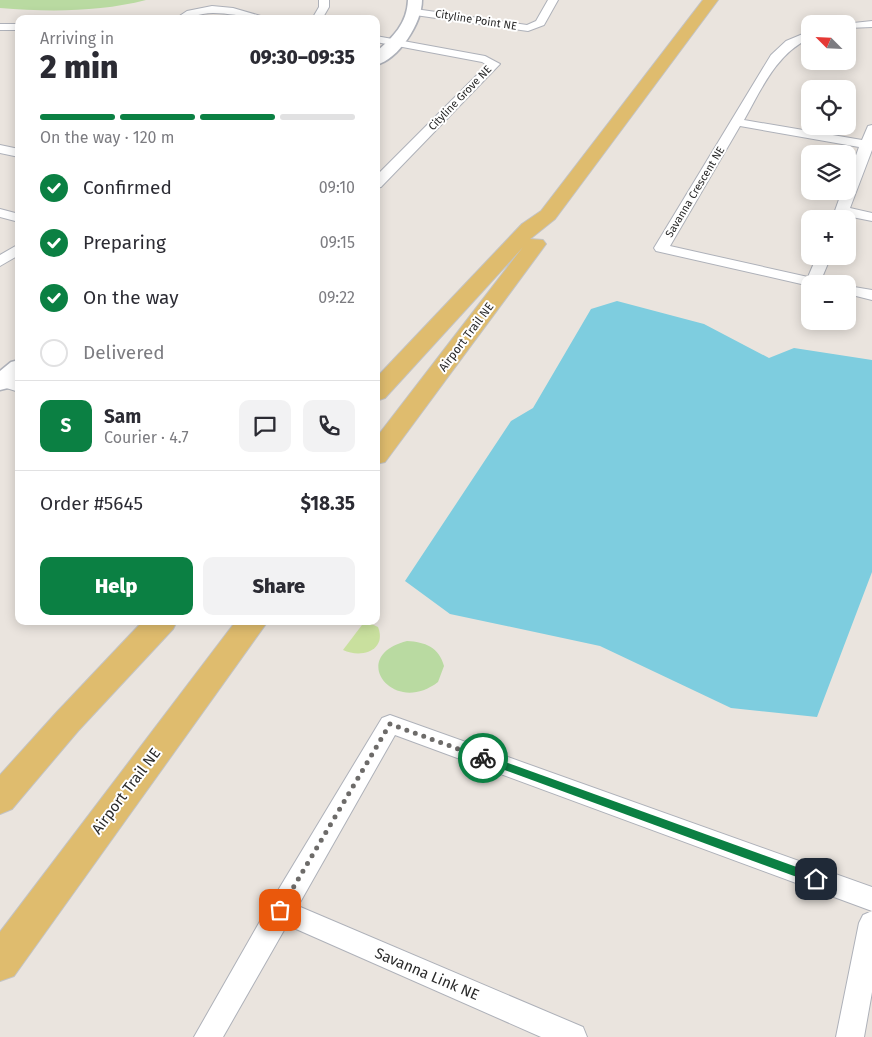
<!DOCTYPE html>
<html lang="en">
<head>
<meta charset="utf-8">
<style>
	:root { --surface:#fff; --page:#f2f2f3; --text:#2b2b33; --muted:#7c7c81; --line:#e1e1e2; --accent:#0b8043 }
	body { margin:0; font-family:"Fira Sans",sans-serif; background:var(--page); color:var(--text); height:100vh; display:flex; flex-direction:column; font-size:19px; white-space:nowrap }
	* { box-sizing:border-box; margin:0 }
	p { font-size:16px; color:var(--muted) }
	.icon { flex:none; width:28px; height:28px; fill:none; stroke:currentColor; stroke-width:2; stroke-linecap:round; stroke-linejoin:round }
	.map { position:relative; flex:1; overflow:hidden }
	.side { position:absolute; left:15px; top:15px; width:365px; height:610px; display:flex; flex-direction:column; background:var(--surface); border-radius:10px; box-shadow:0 2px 12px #0003 }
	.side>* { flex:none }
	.needle { width:32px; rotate:294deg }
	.fabs { position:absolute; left:801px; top:15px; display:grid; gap:10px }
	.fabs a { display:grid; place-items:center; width:55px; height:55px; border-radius:10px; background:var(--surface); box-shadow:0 2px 12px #0003; font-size:25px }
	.pin { position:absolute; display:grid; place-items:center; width:42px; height:42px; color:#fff; margin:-21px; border-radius:10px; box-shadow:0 2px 8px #0006 }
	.courier { position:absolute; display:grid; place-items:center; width:50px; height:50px; margin:-25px; border:4px solid #0b8043; border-radius:50%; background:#fff; color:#222; box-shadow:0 1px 6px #0007 }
	.headline em { font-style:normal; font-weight:800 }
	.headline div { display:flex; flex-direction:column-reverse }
	.headline { display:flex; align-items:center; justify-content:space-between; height:85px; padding:0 25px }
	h1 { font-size:32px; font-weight:800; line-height:38px }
	.bar { display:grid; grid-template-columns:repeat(4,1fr); gap:8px 5px; align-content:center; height:60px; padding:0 25px }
	.bar i { height:6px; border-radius:4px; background:var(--line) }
	.bar .selected { background:var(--accent) }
	.bar p { grid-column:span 4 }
	.line { display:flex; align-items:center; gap:12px; padding:0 25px; border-top:1px solid var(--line) }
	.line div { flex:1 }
	.round { display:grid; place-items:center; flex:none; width:52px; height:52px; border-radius:10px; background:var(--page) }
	ol { padding:0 25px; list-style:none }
	li { display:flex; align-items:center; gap:15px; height:55px }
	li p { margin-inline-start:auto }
	li .icon { padding:5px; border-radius:50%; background:var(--accent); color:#fff; stroke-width:4 }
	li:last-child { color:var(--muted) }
	li i { width:28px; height:28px; border:2px solid var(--line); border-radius:50% }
	.primary-button { display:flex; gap:10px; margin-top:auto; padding:10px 25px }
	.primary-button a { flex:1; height:58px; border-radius:10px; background:var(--accent); color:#fff; font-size:20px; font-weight:800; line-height:58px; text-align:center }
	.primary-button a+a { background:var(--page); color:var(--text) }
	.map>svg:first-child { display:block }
	.green { fill:#b9daa1 }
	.pitch { fill:#c9e09e }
	.water { fill:#7ecddf }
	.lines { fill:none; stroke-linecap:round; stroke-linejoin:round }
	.street-casing { stroke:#aeb1b9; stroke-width:2 }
	.secondary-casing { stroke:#aeb1b9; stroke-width:3 }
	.primary-casing { stroke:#c3c3c3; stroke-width:2 }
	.street { fill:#fff; fill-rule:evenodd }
	.secondary { fill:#fff; fill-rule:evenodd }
	.primary { fill:#dfbc6e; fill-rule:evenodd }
	.route { fill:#0b8043 }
	.done { stroke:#6d6b69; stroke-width:5; stroke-dasharray:0 9 }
	.labels { text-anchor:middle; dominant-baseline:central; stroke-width:4; stroke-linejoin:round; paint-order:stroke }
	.far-street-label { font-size:11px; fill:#2a2a2a; stroke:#fff }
	.street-label { font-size:12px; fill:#2a2a2a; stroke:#fff }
	.near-street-label { font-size:15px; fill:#2a2a2a; stroke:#fff }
</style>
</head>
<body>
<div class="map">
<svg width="872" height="1037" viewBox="0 0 872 1037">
	<rect width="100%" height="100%" fill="#eae4de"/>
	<path class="green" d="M0 0H146C99 12 49 12 0 8Z
		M407 641C425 642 439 647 444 666L438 682C393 717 347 656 407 641Z"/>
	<path class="pitch" d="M365 621 378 627C387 650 362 659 343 650Z"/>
	<path class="water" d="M617 301 704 324 769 358 794 348 872 360V572L817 717 731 708 600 646 450 614 405 581 511 421 533 408 591 309Z"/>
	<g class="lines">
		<g class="street-casing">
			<path id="street" d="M319 0H329V7L322 19H312L319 7Z
				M548 0H558L544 25 528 31 415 15 410 12 415 9 527 25 536 21Z
				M212 6 233 8 271 19C251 19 233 13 213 13 199 13 188 19 175 19L187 11Z
				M872 21V27L848 28V24H844Z
				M0 24H19V30H0Z
				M810 31V38C776 54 762 88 744 120L862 140 868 126 872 125V150L850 208 872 213V221L847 216 846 219H832L842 191H848V178L859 147 740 126 670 246 808 277 817 256H831L821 280 828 284H810V286L656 251 654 248 771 55 786 41Z
				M376 36 485 56 500 64 381 187 376 188V176L487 65 482 62 376 42Z
				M0 145 19 149V157L0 153Z
				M0 209 19 214V222L0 217Z
				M19 244V255L0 266V255Z
				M848 286 872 290V300L848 294Z
				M0 376 19 381V392L0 386Z
				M390 715 872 887V911L395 735 298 906 583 1027 587 1037H541L287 925 223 1037H194L271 902 382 718Z
				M872 911V992L864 1037H836L859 923 863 915Z"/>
		</g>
		<g class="secondary-casing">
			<path id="secondary" d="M408 0H422C422 23 399 59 376 65V52C393 37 407 24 408 0Z
				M19 360V379L8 388 0 390V371L11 362Z"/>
		</g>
		<g class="primary-casing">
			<path id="primary" d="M703 0H718L555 219 530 239 543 240 546 244 385 462 376 464V438L523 247 385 398 376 401V378L522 224 541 211Z
				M143 621H177L173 629 78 731 12 809 0 814V775L56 713Z
				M236 621H268L14 976 0 981V932Z"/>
		</g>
		<use href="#street" class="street"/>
		<use href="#secondary" class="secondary"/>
		<use href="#primary" class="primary"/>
	</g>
	<path class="route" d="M483 754 816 874 822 879 816 884 480 761 479 758Z"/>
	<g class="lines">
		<path class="done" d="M280 910 390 724 483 758"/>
	</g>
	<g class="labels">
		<g class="far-street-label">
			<text transform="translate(476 20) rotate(9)">Cityline Point NE</text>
			<text transform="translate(460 98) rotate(-46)">Cityline Grove NE</text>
			<text transform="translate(695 192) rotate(-59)">Savanna Crescent NE</text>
		</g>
		<g class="street-label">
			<text transform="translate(466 337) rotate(-53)">Airport Trail NE</text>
		</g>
		<g class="near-street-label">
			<text transform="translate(126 791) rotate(-53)">Airport Trail NE</text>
			<text transform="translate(427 974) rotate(23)">Savanna Link NE</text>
		</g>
	</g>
</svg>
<div class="fabs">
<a><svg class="needle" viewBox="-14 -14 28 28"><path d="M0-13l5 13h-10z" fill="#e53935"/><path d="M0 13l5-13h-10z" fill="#7c7c81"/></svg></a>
<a><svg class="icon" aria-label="locate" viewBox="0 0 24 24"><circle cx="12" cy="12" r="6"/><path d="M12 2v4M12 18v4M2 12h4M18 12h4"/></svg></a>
<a><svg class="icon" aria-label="layers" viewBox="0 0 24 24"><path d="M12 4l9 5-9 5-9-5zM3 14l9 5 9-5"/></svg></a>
<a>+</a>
<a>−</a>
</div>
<div class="pin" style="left:280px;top:910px;background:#ea580c"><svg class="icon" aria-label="bag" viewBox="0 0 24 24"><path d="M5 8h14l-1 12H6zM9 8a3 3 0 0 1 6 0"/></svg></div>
<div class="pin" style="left:816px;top:879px;background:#1f2937"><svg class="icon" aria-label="home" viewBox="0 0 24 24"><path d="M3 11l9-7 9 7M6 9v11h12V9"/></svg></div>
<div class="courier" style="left:483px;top:758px"><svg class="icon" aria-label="bike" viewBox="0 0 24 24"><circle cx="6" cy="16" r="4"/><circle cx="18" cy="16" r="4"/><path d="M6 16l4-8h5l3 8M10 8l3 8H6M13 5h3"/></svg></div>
<section class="side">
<div class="headline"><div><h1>2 min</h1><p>Arriving in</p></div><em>09:30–09:35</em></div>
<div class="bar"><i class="selected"></i><i class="selected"></i><i class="selected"></i><i></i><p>On the way · 120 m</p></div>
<ol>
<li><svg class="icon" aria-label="check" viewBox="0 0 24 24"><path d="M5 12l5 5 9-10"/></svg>Confirmed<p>09:10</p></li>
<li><svg class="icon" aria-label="check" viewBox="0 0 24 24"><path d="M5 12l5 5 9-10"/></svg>Preparing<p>09:15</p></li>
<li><svg class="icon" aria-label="check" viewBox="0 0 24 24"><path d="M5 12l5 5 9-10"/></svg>On the way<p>09:22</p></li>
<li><i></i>Delivered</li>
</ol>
<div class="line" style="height:90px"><b class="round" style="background:var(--accent);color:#fff">S</b><div><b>Sam</b><p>Courier · 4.7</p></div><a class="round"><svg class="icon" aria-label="chat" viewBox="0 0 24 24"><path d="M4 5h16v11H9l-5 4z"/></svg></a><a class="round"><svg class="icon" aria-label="phone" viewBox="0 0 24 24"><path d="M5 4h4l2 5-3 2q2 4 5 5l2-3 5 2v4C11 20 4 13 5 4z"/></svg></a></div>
<div class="line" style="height:65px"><div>Order #5645</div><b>$18.35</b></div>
<div class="primary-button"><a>Help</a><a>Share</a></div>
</section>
</div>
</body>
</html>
